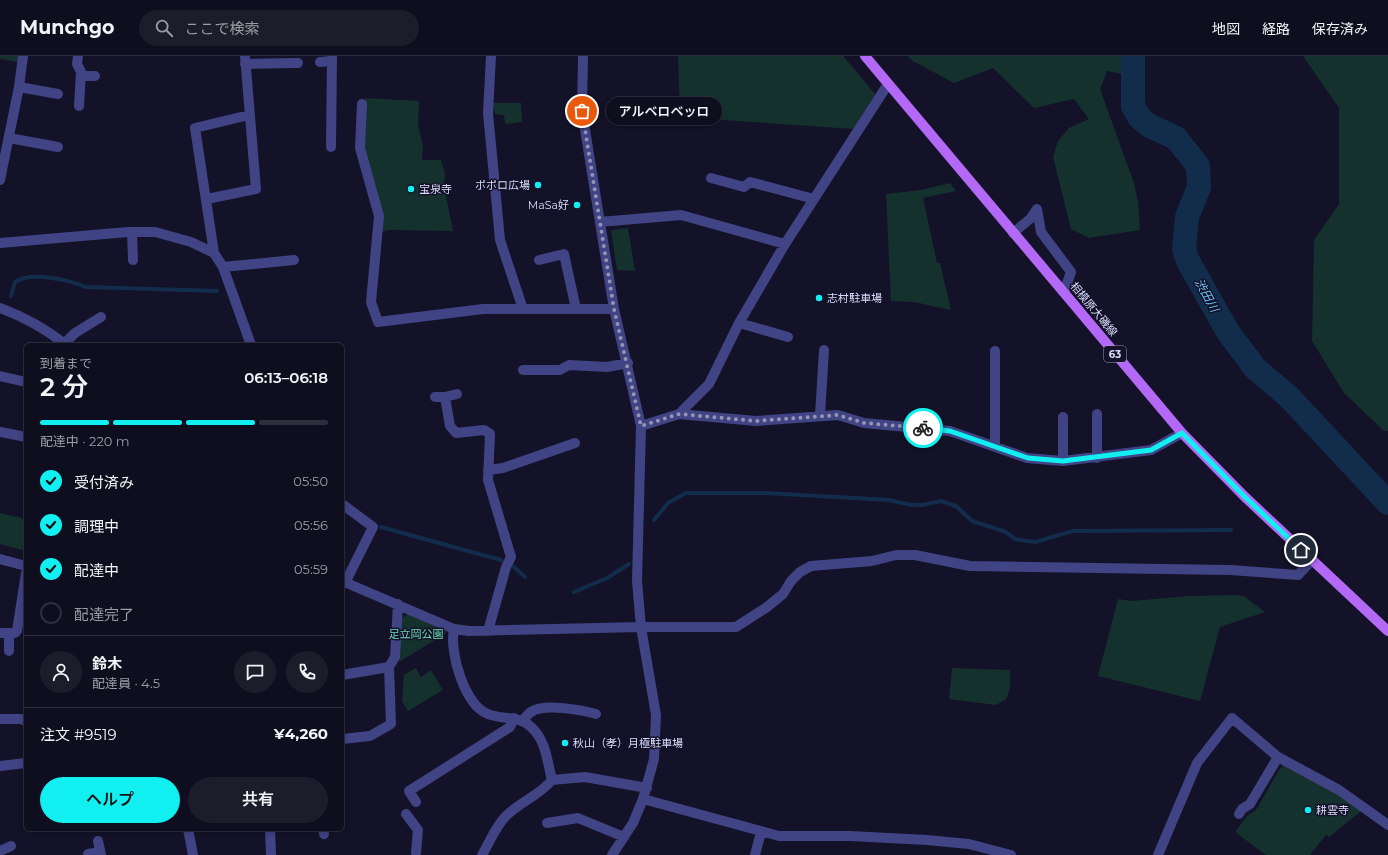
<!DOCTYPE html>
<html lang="ja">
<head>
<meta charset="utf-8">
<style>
	:root { --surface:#0e0e1e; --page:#1c1c2b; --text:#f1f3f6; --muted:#9b9ca4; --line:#2e2e3c; --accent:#12eff1 }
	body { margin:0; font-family:Montserrat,"Noto Sans JP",sans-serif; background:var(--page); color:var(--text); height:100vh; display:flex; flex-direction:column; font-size:15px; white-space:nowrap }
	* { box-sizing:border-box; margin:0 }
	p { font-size:13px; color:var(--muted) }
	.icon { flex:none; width:22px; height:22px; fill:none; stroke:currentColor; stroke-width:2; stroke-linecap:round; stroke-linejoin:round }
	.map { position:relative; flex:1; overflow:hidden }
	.drawer { position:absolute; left:24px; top:287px; width:320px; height:488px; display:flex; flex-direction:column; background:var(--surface); border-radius:6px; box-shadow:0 2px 6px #0003,0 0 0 1px var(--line) }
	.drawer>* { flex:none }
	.pin { position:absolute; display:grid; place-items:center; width:34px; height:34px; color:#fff; margin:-17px; border:2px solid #fff; border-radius:50%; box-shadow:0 1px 4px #0007 }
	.courier { position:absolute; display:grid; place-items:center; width:40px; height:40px; margin:-20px; border:3px solid #12eff1; border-radius:50%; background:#fff; color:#222; box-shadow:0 1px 5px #0007 }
	.bubble { position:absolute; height:28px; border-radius:14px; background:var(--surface); box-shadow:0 2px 6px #0003,0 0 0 1px var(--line); font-size:13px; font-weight:600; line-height:28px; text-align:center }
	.summary em { font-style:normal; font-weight:600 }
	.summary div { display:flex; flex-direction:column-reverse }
	.summary { display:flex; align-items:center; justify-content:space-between; height:68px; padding:0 16px }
	h1 { font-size:26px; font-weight:600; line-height:30px }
	.bar { display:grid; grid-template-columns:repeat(4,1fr); gap:6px 4px; align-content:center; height:48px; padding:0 16px }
	.bar i { height:5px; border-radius:3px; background:var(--line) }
	.bar .selected { background:var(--accent) }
	.bar p { grid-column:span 4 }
	.line { display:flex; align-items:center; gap:10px; padding:0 16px; border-top:1px solid var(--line) }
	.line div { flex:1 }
	.round { display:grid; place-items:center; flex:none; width:42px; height:42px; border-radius:21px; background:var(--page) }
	ol { padding:0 16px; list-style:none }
	li { display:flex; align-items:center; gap:12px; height:44px }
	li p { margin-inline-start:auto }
	li .icon { padding:4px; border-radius:50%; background:var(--accent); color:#111; stroke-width:4 }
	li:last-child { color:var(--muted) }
	li i { width:22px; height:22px; border:2px solid var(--line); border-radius:50% }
	.primary-button { display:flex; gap:8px; margin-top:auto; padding:8px 16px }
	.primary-button a { flex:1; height:46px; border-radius:24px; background:var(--accent); color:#111; font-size:16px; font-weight:600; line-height:46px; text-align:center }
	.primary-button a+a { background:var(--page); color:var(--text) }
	header { display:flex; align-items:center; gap:24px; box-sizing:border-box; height:56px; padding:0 20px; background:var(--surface); border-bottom:1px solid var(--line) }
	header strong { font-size:19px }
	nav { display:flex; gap:22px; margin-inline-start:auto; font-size:14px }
	.search { width:280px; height:36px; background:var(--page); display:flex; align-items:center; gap:10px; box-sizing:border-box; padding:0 14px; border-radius:22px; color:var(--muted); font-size:15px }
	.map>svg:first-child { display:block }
	.green { fill:#15312e }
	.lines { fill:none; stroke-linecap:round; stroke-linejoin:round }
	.stream { stroke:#122d4b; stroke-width:4 }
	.river { stroke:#122d4b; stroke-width:24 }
	.minor { stroke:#404384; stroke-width:10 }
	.major { stroke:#b468f6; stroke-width:10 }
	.done { stroke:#9594b2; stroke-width:4; stroke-dasharray:0 7.2 }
	.route { stroke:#12eff1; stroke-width:5 }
	.poi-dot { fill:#12eff1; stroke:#131228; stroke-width:1.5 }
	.labels { text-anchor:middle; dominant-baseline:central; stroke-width:3; stroke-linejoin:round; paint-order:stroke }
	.shield { fill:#131228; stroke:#9f9ebd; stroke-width:1 }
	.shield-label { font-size:10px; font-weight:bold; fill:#dbdafd }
	.poi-label { font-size:11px; fill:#dbdafd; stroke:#131228; text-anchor:start }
	.street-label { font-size:11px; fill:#dbdafd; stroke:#131228 }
	.park-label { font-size:11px; fill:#6adab4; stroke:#131228 }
	.water-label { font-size:12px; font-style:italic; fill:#6fc4f6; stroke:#131228 }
</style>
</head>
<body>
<header>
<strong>Munchgo</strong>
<div class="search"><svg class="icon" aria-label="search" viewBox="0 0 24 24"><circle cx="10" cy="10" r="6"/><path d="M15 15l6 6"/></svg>ここで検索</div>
<nav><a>地図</a><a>経路</a><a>保存済み</a></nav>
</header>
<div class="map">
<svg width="1388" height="799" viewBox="0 0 1388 799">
	<rect width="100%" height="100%" fill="#131228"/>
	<path class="green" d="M0 0H19L18 6 0 3Z
		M678 0H843L875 38 854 73 680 61Z
		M908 0H1138L1123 18 1107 15 1100 33 1134 127 1138 145 1140 174 1089 182 1071 173 1053 101 1058 85 1069 72 1089 63 1074 43 1034 52 993 12 954 27 911 4Z
		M1303 0H1388V375H1384L1344 337 1312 285 1314 184 1339 148V52Z
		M365 42 419 45 418 70 423 89 422 104H441L445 117 444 130 453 175 388 174 380 177 363 86Z
		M492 47H521L522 66 505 68 504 59 495 58Z
		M950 127 956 135 923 142 937 207H940L951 254 914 246 891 245 886 138 921 134Z
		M628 172 635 215 617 214 611 174Z
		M0 457 26 463V495L0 488Z
		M1236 539 1244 540 1265 556 1220 571 1200 645 1098 620 1118 543 1131 545 1190 540Z
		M408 558 446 575 445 578 399 606 402 562Z
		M416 612 421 621 431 614 443 634 408 655 402 645 404 619Z
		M952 612 1010 614V633L1006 643 996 649 949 643Z
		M1284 709 1343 740 1361 755 1329 781 1326 779 1310 799H1266L1235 776 1248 759 1256 754 1279 714Z"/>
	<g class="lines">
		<path class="stream" d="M11 240 15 226C31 215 69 224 86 231L217 235
			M654 464 668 447 686 437H766L889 444 911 449H922L941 445 956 450 972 465 1006 476 1015 483 1035 486 1073 475 1231 474
			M381 471 501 504
			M514 511 525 521
			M574 536 607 522 629 508"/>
		<path class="river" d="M1133 0V50L1139 61 1148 69 1176 82 1198 110 1199 131 1187 161 1184 193 1188 205 1228 276 1255 312 1289 341 1388 447"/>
		<path class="minor" d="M78 0 77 8 81 16 79 50
			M491 0 488 57 500 184 523 253
			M583 0 582 55 614 253 641 370 637 525 641 571 656 659 654 703 643 743 633 767 612 799
			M320 6 332 5
			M245 8 298 7
			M81 20H95
			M19 31 58 38
			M362 48 360 92 379 160 371 246 378 266 483 253H614
			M9 82 58 91
			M331 91 332 0
			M711 122 744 131 750 126 814 143
			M0 124 19 31 23 0
			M207 143 256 133 245 0
			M1037 153 1041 176 1071 216 1064 236
			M600 166 681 159 785 188
			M132 176 133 204
			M1013 177 1030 163 1037 153
			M0 187 128 176H155L191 186 214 197 223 211 251 289
			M214 197 195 72 249 59
			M539 204 564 198 576 253
			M223 211 294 204
			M0 252C24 261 46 273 66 289
			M739 267 788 281
			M64 288 75 277 101 261
			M523 314H560L569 309 607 311 628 307
			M0 320 26 326
			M435 341H445L450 370 456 377 484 374 490 378 488 424 511 501 506 511 488 575
			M445 341 457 338
			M679 358 756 365 838 359 864 367 950 375 1027 402 1063 405 1151 394 1182 377
			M1097 358V402
			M820 359 824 294
			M1063 361V405
			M641 370 679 358 709 328 739 267 785 188 888 28
			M0 376 26 381
			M995 391V295
			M488 414 503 412 575 387
			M342 448 373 471 345 527
			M0 503 26 510
			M342 525 454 573 469 575 641 571H736L767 551 783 538 791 525 800 516 811 510 872 505 896 499H915L970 510 1230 514 1298 519 1312 504
			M454 573C449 595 464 649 488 658 502 664 519 659 531 671 546 684 547 705 552 724 540 739 520 746 506 760 495 771 490 786 482 799
			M0 577H15L17 575 26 517
			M9 577V595
			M342 619 389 611 395 601 398 548
			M0 663H21L26 665
			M522 665C525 662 528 658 531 656 544 647 582 654 596 658
			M342 683 370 680 391 668 389 611
			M0 710 26 707
			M552 724 585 721 647 732
			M643 743 779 780H850L927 784 969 788 1011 799
			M416 746 409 735 510 671 514 662
			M406 758 418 774 416 797
			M1239 758 1242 753 1250 748 1278 701
			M547 767 578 762 624 781
			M188 773 193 799
			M270 773 271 799
			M323 773 324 778
			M98 785 101 799
			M0 795 11 790
			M88 798 100 796
			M755 799 761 776
			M1158 799 1197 707 1232 662 1278 701 1339 734 1388 769"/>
		<path class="major" d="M865 0 1182 377 1245 441 1388 575"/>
	</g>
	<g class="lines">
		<path class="done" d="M582 55 614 253 641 370 679 358 756 365 838 359 864 367 923 372"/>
		<path class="route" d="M923 372 950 375 1028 402 1063 405 1151 394 1182 377 1245 441 1301 494"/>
	</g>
	<g class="poi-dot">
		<circle cx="538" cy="129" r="4"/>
		<circle cx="411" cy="133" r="4"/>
		<circle cx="577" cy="149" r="4"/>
		<circle cx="819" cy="242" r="4"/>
		<circle cx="565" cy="687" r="4"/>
		<circle cx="1308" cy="754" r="4"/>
	</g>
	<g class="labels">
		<rect class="shield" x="1104" y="290" width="22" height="16" rx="3"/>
		<g class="shield-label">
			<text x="1115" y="298">63</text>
		</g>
		<g class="poi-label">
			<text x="530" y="129" text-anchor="end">ポポロ広場</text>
			<text x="419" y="133">宝泉寺</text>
			<text x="569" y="149" text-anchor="end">MaSa好</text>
			<text x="827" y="242">志村駐車場</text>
			<text x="573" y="687">秋山（孝）月極駐車場</text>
			<text x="1316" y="754">耕雲寺</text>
		</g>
		<g class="street-label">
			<text transform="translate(1094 253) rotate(50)">相模原大磯線</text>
		</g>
		<g class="park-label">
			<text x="416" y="578">足立岡公園</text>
		</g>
		<g class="water-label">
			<text transform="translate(1207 239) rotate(61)">渋田川</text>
		</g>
	</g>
</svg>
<div class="pin" style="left:582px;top:55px;background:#ea580c"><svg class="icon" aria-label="bag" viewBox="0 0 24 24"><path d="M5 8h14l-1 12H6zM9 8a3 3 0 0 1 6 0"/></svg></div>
<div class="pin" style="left:1301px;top:494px;background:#1f2937"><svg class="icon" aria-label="home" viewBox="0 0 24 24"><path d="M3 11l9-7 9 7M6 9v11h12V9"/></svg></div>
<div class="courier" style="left:923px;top:372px"><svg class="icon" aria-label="bike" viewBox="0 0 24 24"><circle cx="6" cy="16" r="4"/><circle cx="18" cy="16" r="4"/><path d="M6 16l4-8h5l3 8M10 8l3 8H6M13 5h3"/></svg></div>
<div class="bubble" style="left:606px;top:41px;width:116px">アルベロベッロ</div>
<section class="drawer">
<div class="summary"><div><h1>2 分</h1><p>到着まで</p></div><em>06:13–06:18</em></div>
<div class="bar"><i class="selected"></i><i class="selected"></i><i class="selected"></i><i></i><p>配達中 · 220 m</p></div>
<ol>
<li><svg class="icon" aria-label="check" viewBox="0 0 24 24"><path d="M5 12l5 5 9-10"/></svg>受付済み<p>05:50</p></li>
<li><svg class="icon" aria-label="check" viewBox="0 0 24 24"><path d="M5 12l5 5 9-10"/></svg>調理中<p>05:56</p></li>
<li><svg class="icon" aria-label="check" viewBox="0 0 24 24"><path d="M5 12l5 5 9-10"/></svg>配達中<p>05:59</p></li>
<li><i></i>配達完了</li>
</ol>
<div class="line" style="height:72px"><a class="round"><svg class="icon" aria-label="person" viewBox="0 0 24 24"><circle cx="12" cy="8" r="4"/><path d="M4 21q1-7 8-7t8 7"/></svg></a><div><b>鈴木</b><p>配達員 · 4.5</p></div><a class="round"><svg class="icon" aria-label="chat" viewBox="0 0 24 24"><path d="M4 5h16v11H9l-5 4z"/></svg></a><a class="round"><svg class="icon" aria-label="phone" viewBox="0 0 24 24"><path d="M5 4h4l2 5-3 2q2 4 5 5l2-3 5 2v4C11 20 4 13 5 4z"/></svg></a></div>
<div class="line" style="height:52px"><div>注文 #9519</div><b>¥4,260</b></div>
<div class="primary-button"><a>ヘルプ</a><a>共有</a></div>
</section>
</div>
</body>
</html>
